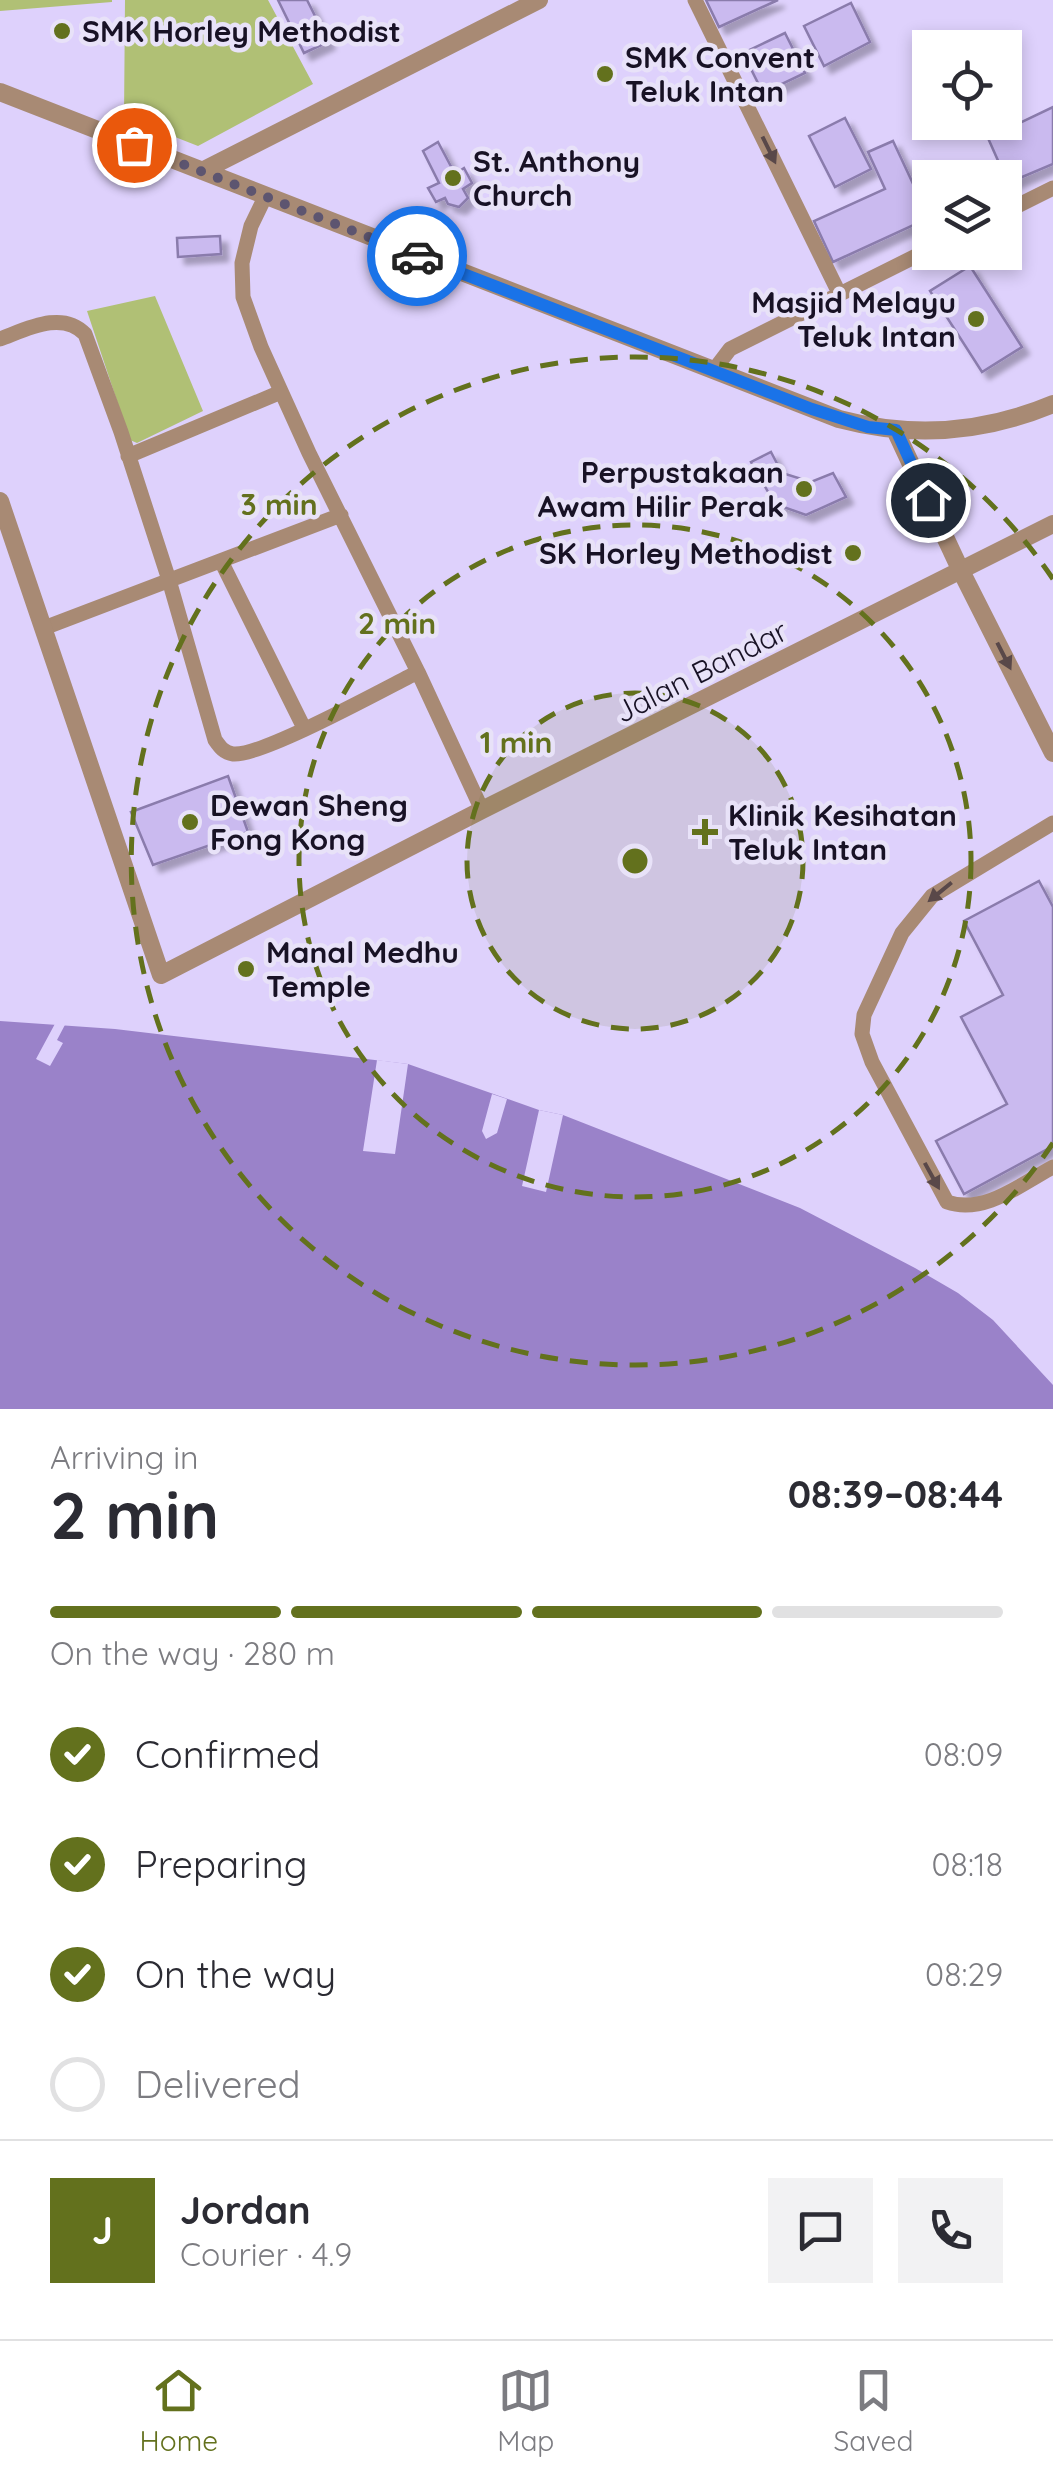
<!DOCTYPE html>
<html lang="en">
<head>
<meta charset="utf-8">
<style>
	:root { --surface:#fff; --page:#f2f2f3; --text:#2b2b33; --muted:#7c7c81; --line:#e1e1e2; --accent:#63711d }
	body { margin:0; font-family:Quicksand,sans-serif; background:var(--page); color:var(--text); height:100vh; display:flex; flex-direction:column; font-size:38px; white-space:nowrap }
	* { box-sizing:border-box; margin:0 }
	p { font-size:32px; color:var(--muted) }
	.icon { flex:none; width:55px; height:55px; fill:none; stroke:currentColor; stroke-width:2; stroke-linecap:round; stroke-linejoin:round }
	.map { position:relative; height:1409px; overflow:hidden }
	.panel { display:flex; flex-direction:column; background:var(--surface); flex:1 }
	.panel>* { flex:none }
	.controls { position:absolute; left:912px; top:30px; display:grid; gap:20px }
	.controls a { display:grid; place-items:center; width:110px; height:110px; border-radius:0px; background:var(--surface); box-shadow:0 5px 15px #0003; font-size:50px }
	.pin { position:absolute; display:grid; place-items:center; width:85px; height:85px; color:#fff; margin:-42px; border:5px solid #fff; border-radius:50%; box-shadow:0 2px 10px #0007 }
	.courier { position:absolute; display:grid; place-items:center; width:100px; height:100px; margin:-50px; border:8px solid #1a73e8; border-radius:50%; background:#fff; color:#222; box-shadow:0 2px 12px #0007 }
	.summary em { font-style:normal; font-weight:700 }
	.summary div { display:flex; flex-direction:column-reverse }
	.summary { display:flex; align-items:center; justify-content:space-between; height:170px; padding:0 50px }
	h1 { font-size:65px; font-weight:700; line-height:75px }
	.bar { display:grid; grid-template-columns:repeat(4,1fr); gap:15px 10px; align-content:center; height:120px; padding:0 50px }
	.bar i { height:12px; border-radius:8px; background:var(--line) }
	.bar .on { background:var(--accent) }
	.bar p { grid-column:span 4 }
	.line { display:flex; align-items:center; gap:25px; padding:0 50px; border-top:2px solid var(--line) }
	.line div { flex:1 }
	.round { display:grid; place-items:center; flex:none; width:105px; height:105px; border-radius:0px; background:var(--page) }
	ol { padding:0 50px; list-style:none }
	li { display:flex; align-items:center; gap:30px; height:110px }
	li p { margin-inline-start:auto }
	li .icon { padding:10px; border-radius:50%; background:var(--accent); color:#fff; stroke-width:4 }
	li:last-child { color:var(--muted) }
	li i { width:55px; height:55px; border:5px solid var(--line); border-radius:50% }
	.tabs { display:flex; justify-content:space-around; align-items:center; height:140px; border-top:2px solid var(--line); background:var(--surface); font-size:28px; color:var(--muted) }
	.tabs a { display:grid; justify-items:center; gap:5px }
	.tabs .on { color:var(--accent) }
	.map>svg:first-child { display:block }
	.green { fill:#b0c075 }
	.water { fill:#9a82c9 }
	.pier { fill:#ded1fc }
	.building { fill:#cabaef; stroke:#8a7bac; stroke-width:2.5; filter:url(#shadow) }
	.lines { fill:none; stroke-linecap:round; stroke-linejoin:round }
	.minor { stroke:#a88a74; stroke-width:15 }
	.tertiary { stroke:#a88a74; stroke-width:18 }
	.oneway { fill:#594849 }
	.done { stroke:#5d5570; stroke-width:10; stroke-dasharray:0 18 }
	.route { stroke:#1a73e8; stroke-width:12 }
	.ring { fill:none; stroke:#63711d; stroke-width:5; stroke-dasharray:18 12 }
	.poi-dot { fill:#63711d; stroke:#e8e2f8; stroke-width:4 }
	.labels { text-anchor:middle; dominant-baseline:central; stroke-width:9; stroke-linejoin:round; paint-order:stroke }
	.poi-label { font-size:30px; font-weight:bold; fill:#181225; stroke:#e8e2f8; text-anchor:start }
	.street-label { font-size:30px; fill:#181225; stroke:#e8e2f8 }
	.centre { fill:#63711d; stroke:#e8e2f8; stroke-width:5 }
	.ring-label { font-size:30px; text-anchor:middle; font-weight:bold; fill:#63711d; stroke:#e8e2f8; stroke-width:9; stroke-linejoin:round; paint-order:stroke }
</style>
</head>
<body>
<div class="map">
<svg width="1053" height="1409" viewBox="0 0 1053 1409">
	<defs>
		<filter id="shadow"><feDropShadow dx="7" dy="7" stdDeviation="2.5" flood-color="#0004"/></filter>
	</defs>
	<rect width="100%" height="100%" fill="#ded1fc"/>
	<path class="green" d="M0 0H112V2L0 11Z
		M125 0H268L313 84 198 146 124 117Z
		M155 296 203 411 137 443 130 440 87 311Z"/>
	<path class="water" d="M0 1021 115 1029 408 1064 539 1110 563 1115 800 1208 915 1268 958 1293 993 1320 1053 1385V1409H0Z"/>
	<path class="pier" d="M57 1020 67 1021 57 1040 63 1043 50 1066 36 1059Z
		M377 1060 408 1064 395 1154 363 1151Z
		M492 1094 507 1099 497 1133 486 1139 482 1131Z
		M539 1110 563 1115 546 1192 522 1186Z"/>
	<path class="building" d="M278 0H307L328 42 304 53Z
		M706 0H778L719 27Z
		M851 3 870 42 824 66 804 26Z
		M785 33 805 73 763 93 743 53Z
		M1053 107V164L1008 183 988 138Z
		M845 118 871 169 835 187 809 136Z
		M893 141 929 218 833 262 814 221 885 189 868 152Z
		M438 142 455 174 464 168 472 183 463 189 468 198 459 207 448 204 445 198 436 202 428 188 439 183 423 151Z
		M220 236 221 254 178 257 177 238Z
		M970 266 1022 347 982 372 930 291Z
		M771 452 782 473 811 482 833 473 846 497 806 515 775 504 751 462Z
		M228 776 248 832 153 865 131 812Z
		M1039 881 1053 907V1146L964 1194 936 1141 1007 1104 961 1017 1003 995 964 921Z"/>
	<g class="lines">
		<path class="minor" d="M695 0 839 293
			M265 197 251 226 242 263 243 297 261 347 309 453 418 672 482 810
			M1005 212 1053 188
			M0 339C27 329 62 310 85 334L121 432 169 580 215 740C220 747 224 753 233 754 261 757 386 688 418 672
			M714 370 730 349 930 249
			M128 456 281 392
			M221 561 304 728
			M44 628 341 515
			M1053 823 932 896 902 933 864 1015 862 1034 872 1062 947 1202C984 1215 1021 1184 1053 1167"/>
		<path class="tertiary" d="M0 92 839 419C911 438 984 433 1053 404
			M202 171 539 0
			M895 430 960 569 1053 753
			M0 501 161 975 482 810 1053 524"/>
	</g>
	<defs><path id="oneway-solid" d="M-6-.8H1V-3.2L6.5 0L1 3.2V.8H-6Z" transform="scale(2.5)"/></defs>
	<g class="oneway">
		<use href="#oneway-solid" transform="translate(769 150) rotate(64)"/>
		<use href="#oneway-solid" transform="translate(1004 656) rotate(63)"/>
		<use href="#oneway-solid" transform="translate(940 892) rotate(141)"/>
		<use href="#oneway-solid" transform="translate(932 1176) rotate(61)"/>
	</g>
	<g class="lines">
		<path class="done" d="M134 145 417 256"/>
		<path class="route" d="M417 256 812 409 868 427 896 430 928 500"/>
	</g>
	<circle cx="635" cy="861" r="168" fill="#63711d" fill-opacity=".12"/>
	<g class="ring">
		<circle cx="635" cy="861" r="168"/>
		<circle cx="635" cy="861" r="336"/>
		<path d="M1053 1143A504 504 0 1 1 1053 579"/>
	</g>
	<g class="poi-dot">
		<circle cx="62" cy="31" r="10"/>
		<circle cx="605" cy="74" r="10"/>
		<circle cx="453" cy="178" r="10"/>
		<circle cx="976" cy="319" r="10"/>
		<circle cx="804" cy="489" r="10"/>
		<circle cx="853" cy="553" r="10"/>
		<circle cx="190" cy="822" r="10"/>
		<path d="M700 817h10v10h10v10h-10v10h-10v-10h-10v-10h10z"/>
		<circle cx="246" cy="969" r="10"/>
	</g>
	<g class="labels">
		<g class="poi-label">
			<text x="82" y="31">SMK Horley Methodist</text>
			<text x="625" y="57">SMK Convent<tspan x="625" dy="34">Teluk Intan</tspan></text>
			<text x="473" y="161">St. Anthony<tspan x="473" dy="34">Church</tspan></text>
			<text x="956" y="302" text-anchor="end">Masjid Melayu<tspan x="956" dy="34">Teluk Intan</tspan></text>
			<text x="784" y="472" text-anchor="end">Perpustakaan<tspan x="784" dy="34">Awam Hilir Perak</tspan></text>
			<text x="833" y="553" text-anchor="end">SK Horley Methodist</text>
			<text x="210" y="805">Dewan Sheng<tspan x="210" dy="34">Fong Kong</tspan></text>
			<text x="728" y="815">Klinik Kesihatan<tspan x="728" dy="34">Teluk Intan</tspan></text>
			<text x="266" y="952">Manal Medhu<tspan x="266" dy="34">Temple</tspan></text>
		</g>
		<g class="street-label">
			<text transform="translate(701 671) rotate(-27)">Jalan Bandar</text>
		</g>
	</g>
	<circle cx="635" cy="861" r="15" class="centre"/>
	<g class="ring-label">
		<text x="279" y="515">3 min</text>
		<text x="397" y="634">2 min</text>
		<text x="516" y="753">1 min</text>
	</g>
</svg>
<div class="controls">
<a><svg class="icon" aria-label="locate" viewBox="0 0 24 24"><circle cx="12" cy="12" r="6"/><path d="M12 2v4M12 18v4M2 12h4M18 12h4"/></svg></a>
<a><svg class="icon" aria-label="layers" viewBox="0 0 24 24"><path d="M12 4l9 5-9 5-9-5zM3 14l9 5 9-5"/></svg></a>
</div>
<div class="pin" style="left:134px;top:145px;background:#ea580c"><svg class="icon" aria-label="bag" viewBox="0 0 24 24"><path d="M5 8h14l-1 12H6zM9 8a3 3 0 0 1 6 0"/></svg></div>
<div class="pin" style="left:928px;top:500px;background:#1f2937"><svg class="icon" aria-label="home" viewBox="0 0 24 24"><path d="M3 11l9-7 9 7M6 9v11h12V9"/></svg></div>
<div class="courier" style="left:417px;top:256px"><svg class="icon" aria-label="car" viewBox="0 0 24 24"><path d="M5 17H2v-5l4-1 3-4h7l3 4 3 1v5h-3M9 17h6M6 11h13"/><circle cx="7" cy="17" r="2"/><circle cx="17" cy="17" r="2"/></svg></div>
</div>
<section class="panel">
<div class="summary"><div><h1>2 min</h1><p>Arriving in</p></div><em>08:39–08:44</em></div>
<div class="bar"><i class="on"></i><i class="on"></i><i class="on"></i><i></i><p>On the way · 280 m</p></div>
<ol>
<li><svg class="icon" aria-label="check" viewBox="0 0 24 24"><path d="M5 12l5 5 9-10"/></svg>Confirmed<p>08:09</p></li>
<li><svg class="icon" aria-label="check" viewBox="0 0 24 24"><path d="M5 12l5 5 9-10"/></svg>Preparing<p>08:18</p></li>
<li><svg class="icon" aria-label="check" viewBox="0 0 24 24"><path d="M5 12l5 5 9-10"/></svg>On the way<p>08:29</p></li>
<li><i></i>Delivered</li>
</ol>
<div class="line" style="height:180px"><b class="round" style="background:var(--accent);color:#fff">J</b><div><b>Jordan</b><p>Courier · 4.9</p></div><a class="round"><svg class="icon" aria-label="chat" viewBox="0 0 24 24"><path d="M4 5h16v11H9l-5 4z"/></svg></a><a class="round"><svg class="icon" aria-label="phone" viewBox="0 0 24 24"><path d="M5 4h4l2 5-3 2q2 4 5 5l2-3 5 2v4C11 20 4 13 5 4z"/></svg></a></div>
</section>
<nav class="tabs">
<a class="on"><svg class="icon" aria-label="home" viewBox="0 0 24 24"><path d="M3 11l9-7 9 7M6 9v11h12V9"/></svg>Home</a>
<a><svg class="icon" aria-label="map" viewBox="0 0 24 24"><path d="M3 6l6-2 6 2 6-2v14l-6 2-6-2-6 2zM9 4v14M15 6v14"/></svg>Map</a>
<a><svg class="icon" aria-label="saved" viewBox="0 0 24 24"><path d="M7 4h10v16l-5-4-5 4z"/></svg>Saved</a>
</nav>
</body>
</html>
